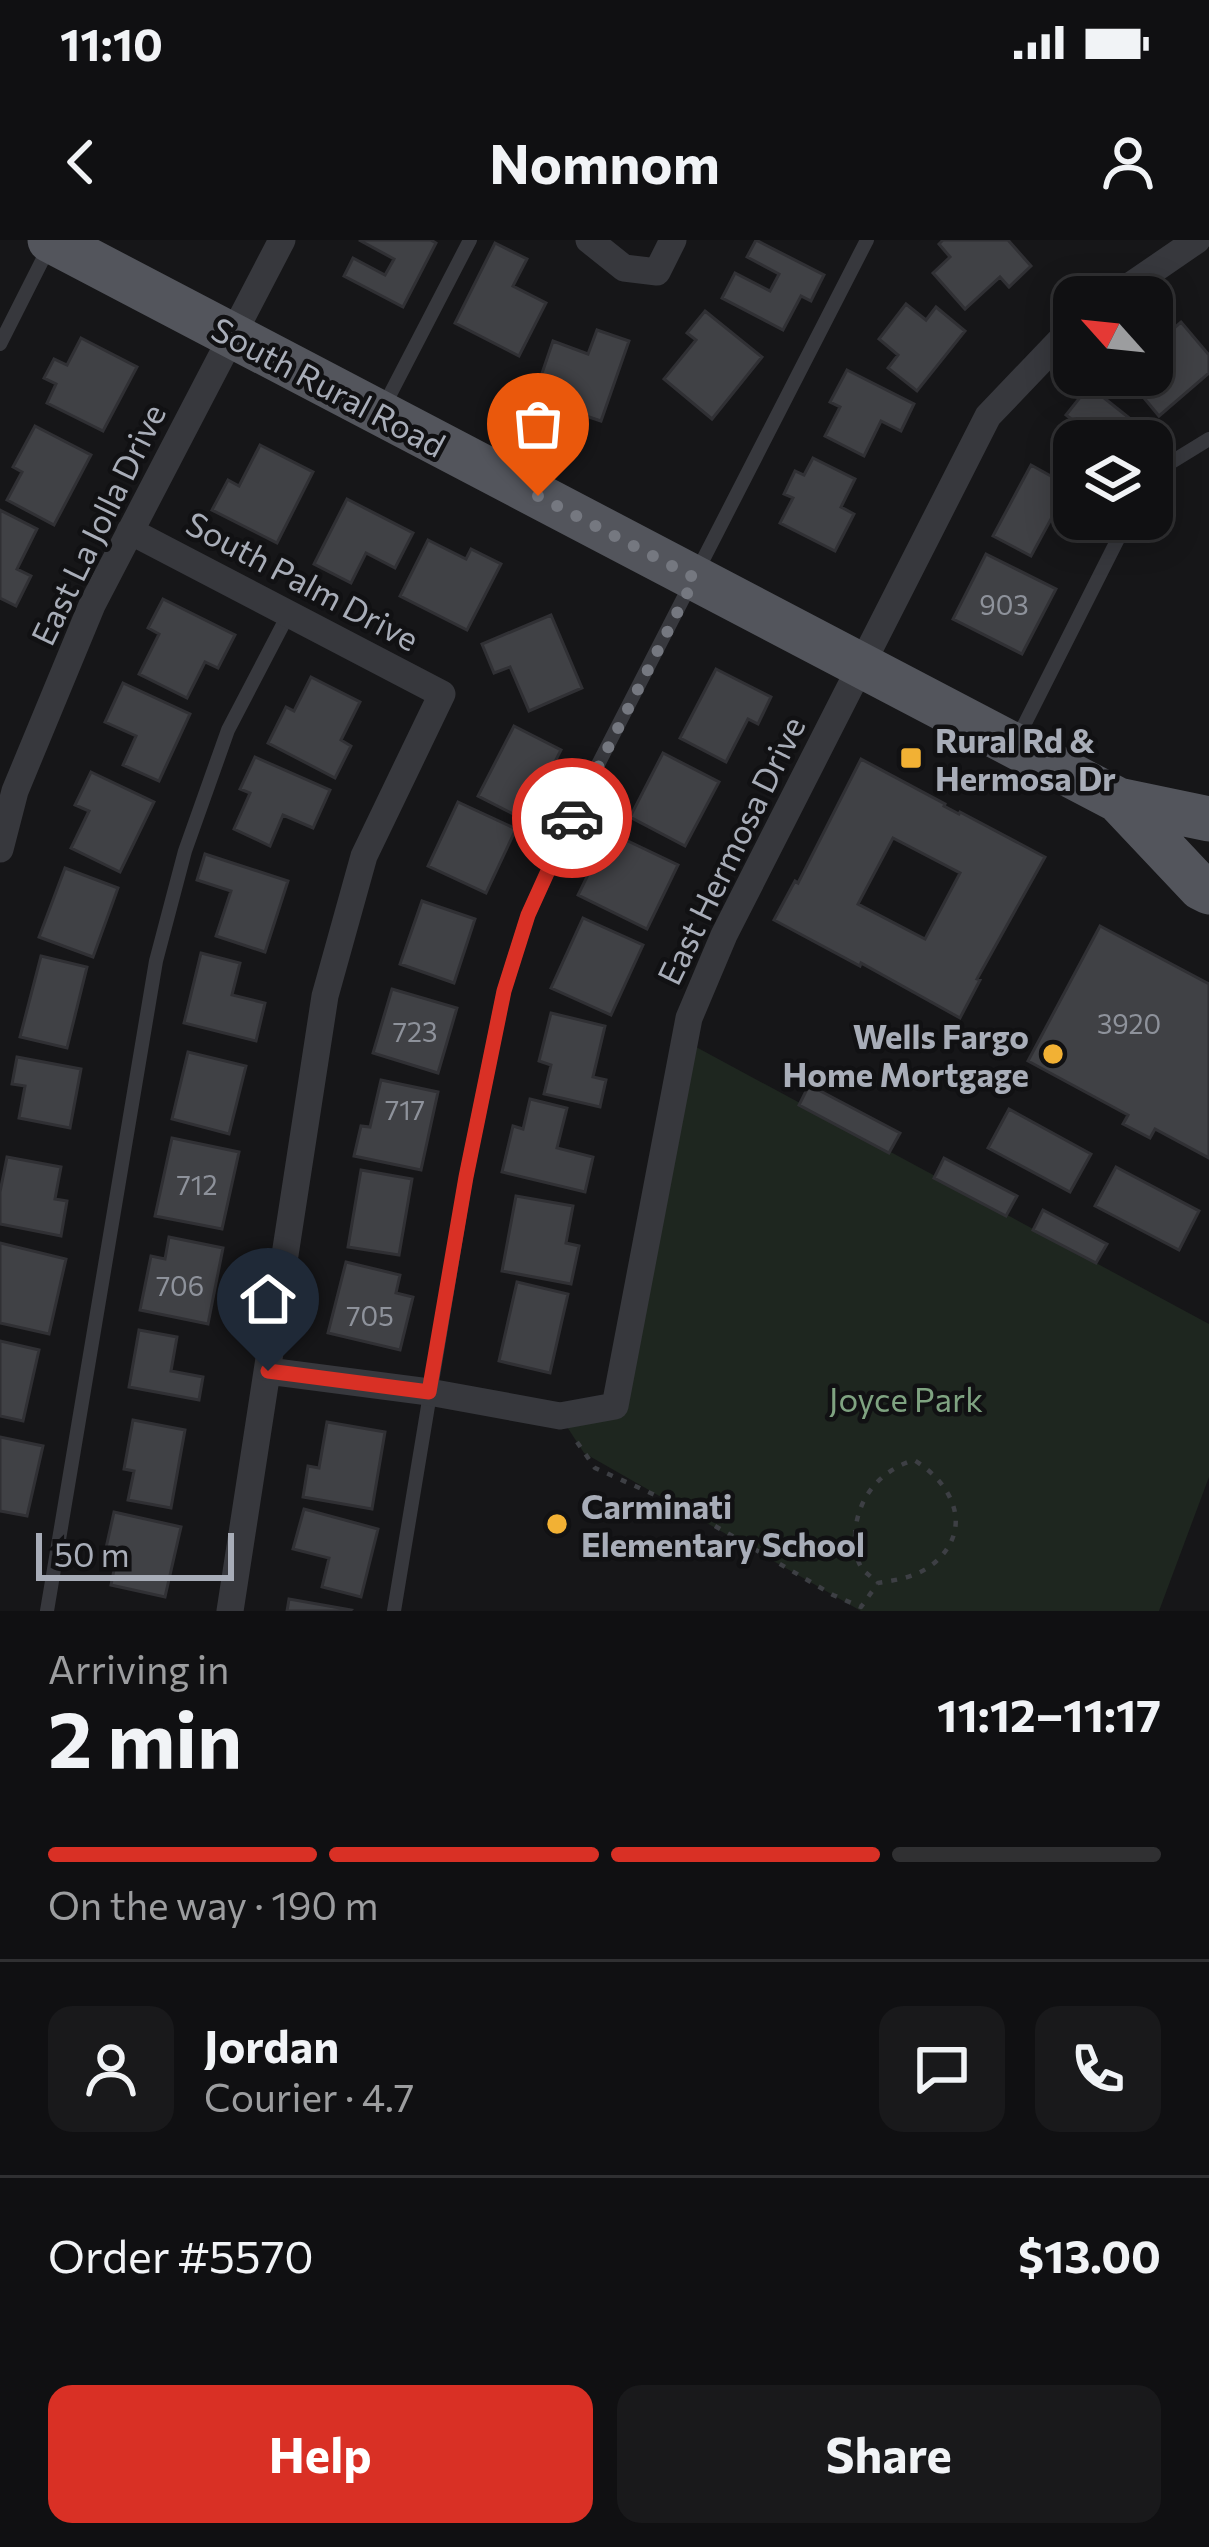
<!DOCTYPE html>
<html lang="en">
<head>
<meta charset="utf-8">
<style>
	:root { --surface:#101012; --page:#19191b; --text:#f1f3f6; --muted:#9c9d9f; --line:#303032; --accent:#d93025 }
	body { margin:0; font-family:Commissioner,sans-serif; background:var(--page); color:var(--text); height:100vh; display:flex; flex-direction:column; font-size:45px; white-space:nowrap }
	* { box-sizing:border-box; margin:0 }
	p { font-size:39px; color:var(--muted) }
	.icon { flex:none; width:66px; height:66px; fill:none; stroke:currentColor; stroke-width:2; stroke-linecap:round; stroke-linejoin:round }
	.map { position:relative; height:1371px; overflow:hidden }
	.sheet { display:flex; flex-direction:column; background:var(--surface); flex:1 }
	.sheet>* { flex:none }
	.needle { width:78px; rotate:297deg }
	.tools { position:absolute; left:1053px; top:36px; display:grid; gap:24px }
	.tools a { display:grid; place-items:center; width:120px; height:120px; border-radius:24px; background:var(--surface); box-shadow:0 6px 30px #0003,0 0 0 3px var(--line); font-size:60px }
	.scale { position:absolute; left:36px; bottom:30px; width:198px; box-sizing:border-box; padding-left:12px; border:6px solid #a8adb8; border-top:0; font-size:33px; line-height:42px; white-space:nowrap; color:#a8adb8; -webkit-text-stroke:9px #111113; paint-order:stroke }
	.pin { position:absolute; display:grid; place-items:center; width:102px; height:102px; color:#fff; margin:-123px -51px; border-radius:50% 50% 50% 0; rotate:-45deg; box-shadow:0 0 12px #0007 }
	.pin .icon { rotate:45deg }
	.courier { position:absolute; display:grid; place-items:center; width:120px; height:120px; margin:-60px; border:9px solid #d93025; border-radius:50%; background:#fff; color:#222; box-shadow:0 3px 15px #0007 }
	.overview em { font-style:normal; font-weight:700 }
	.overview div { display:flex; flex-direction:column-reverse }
	.overview { display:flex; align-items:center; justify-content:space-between; height:204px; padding:0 48px }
	h1 { font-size:78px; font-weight:700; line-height:90px }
	.bar { display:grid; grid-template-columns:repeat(4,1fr); gap:18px 12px; align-content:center; height:144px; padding:0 48px }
	.bar i { height:15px; border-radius:9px; background:var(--line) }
	.bar .on { background:var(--accent) }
	.bar p { grid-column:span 4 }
	.line { display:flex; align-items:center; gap:30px; padding:0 48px; border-top:3px solid var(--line) }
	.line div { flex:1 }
	.round { display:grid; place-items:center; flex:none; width:126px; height:126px; border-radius:24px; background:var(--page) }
	.primary-button { display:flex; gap:24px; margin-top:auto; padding:24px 48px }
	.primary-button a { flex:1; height:138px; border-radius:24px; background:var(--accent); color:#fff; font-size:48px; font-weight:700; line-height:138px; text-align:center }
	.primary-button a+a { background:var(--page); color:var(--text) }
	.status { display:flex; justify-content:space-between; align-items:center; height:84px; padding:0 60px; background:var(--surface); direction:ltr }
	.status svg { height:33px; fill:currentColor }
	header { display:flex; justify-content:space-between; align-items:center; height:156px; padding:0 48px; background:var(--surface); font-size:54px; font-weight:700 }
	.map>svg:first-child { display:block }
	.green { fill:#1e261f }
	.building { fill:#404145; stroke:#303034; stroke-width:3; fill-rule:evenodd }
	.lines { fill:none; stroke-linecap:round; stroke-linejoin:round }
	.path { stroke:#3d3f44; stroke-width:4.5; stroke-dasharray:6 9; stroke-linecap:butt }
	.service { stroke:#37383d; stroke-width:14 }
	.minor { stroke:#37383d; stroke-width:27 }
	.primary { stroke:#53555c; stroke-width:45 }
	.done { stroke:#757880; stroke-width:12; stroke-dasharray:0 21.6 }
	.route { stroke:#d93025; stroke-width:15 }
	.poi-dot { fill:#f2b134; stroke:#111113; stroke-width:4.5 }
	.labels { text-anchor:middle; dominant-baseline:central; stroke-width:9; stroke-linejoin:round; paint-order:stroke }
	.number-label { font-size:27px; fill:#8e929b }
	.street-label { font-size:33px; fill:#a8adb8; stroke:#111113 }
	.poi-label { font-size:33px; font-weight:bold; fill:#a8adb8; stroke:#111113; text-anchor:start }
	.park-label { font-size:33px; fill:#7fa381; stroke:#111113 }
</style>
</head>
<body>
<div class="status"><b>11:10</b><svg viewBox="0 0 49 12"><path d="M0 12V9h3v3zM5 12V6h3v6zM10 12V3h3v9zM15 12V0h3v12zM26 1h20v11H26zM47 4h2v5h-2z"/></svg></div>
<header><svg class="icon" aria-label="back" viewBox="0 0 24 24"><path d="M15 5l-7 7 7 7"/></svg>Nomnom<svg class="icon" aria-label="person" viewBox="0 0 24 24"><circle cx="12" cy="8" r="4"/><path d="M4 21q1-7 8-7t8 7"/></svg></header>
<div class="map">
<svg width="1209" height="1371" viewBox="0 0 1209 1371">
	<rect width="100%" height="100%" fill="#161618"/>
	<path class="green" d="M685 801 1209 1084V1237L1159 1371H861L584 1213 560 1176 615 1165Z"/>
	<path class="building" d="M431 0 436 3 403 67 344 36 353 18 385 35 394 19 359 0Z
		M756 0 824 35 811 61 801 56 783 90 722 58 735 33 770 51 779 34 747 17Z
		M943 0H1008L1031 26 1009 47 1000 37 965 69 933 33 950 17 939 4Z
		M495 3 527 19 513 46 546 63 519 116 455 83Z
		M906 64 926 80 936 67 965 91 917 151 888 128 898 115 879 99Z
		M705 71 762 117 712 179 664 139 696 100 687 93Z
		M1181 82 1209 115V133L1159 176 1125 135H1152V107Z
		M597 90 629 101 601 181 565 169 570 153 539 142 553 101 588 114Z
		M81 98 137 127 103 191 47 163 56 144 44 138 54 119 67 125Z
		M847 130 914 164 901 191 881 181 864 216 825 196 840 167 830 162Z
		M1089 146 1152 196 1148 201H1074V224L1057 211 1078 184 1066 175Z
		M35 186 91 215 54 285 7 260 22 232 13 227Z
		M260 205 313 232 277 303 212 270 228 240 239 246Z
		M813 218 855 239 841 267 854 274 835 311 780 283 793 258 784 254 795 231 804 235Z
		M1031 225 1069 246 1031 316 993 296Z
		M347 259 413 293 395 328 366 313 351 343 314 324Z
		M0 270 37 289 17 329 31 336 16 366 0 358Z
		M428 300 466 319 471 309 501 324 467 390 400 356Z
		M986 314 1056 349 1022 414 953 379Z
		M163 359 235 395 218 428 205 422 187 458 139 434 159 394 148 388Z
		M551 375 582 448 529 471 510 427 494 433 482 404Z
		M716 429 771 457 758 484 748 479 726 522 680 498Z
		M311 437 360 462 341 500 351 506 335 538 268 503 286 467 294 471Z
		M123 443 190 474 159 541 123 525 136 496 105 482Z
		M514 486 561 510 525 580 478 556Z
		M663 513 719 542 685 606 630 577Z
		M255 517 330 550 313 588 283 575 270 606 234 589 250 553 240 549Z
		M861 519 945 564 944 566 959 574 960 572 1045 617 977 739 980 740 960 778 861 723 860 726 774 680 795 641 798 643ZM893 598 960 633 925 699 858 664Z
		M91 532 154 562 120 632 71 608 89 571 75 565Z
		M458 562 516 589 486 653 428 626Z
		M609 592 678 625 647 689 578 655Z
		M205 614 288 641 265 712 216 696 231 651 197 640Z
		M65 628 118 648 93 717 39 697Z
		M422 661 475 679 454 743 400 724Z
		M583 678 643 705 611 775 551 748Z
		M1100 686 1209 744V918L1155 889 1150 898 1123 884 1128 875 1028 821Z
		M201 713 240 723 232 755 265 763 256 801 184 783Z
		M41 716 87 727 67 808 20 797Z
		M392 749 457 768 438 833 373 813Z
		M551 773 605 786 593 837 606 840 600 867 544 854 551 825 539 821Z
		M188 812 246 826 229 894 172 879Z
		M17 817 81 829 70 888 19 878 25 846 12 844Z
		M381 840 438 852 421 930 354 916 361 886 370 887Z
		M809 845 900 893 889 913 799 865Z
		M530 859 567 868 557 908 593 917 585 952 502 932 513 886 523 889Z
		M1009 869 1091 914 1070 952 988 908Z
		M172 898 239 912 222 989 155 976Z
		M7 917 61 927 55 959 67 961 61 996 0 984V952Z
		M944 918 1017 956 1006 976 934 938Z
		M1116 927 1199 971 1179 1010 1095 966Z
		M361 930 412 939 399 1015 348 1007Z
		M516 956 573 966 566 1003 579 1006 571 1044 502 1031Z
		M1043 970 1107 1004 1096 1023 1033 990Z
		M169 997 223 1008 208 1084 140 1070 151 1016 165 1019Z
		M0 1003 66 1019 49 1094 0 1083Z
		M346 1022 400 1035 396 1053 413 1057 400 1110 328 1093Z
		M517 1042 568 1054 550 1133 499 1121Z
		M139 1090 177 1097 171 1131 203 1137 199 1160 129 1147Z
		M0 1101 39 1110 23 1181 0 1176Z
		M133 1180 185 1190 171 1268 128 1260 134 1231 124 1229Z
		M327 1182 385 1192 372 1269 303 1257 308 1226 319 1228Z
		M0 1197 43 1206 27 1276 0 1271Z
		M304 1269 378 1289 361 1357 322 1347 329 1318 293 1309Z
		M114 1272 181 1287 165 1357 111 1345 118 1310 106 1308Z
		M289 1359 351 1370 350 1371H287Z"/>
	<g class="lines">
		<path class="path" d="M577 1202 595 1228 686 1269 833 1355 861 1367 878 1343C897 1340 917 1337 933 1324 975 1289 953 1244 914 1220 876 1232 854 1263 855 1302 855 1311 857 1322 863 1330 864 1331 877 1342 878 1343"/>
		<path class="service" d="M0 104 49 7
			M384 166 470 0
			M1152 234 1209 199
			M1018 497 1128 279
			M47 1371 156 721 185 611 228 490 289 373
			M394 1371 466 937 504 751 528 675 586 548 867 0"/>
		<path class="minor" d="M589 0 624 28 657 32 673 0
			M1114 57 1197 0
			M130 291 442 454 364 616 325 756 230 1371
			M0 609 15 551 92 365 282 0
			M268 1131 429 1152 560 1176 615 1166 689 778 724 695 988 176 1074 86"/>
		<path class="primary" d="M50 0 1118 560 1209 579
			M1118 560 1201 648 1209 652"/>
	</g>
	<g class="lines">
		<path class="done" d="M538 256 695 338 572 578"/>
		<path class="route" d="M268 1131 429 1152 466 937 504 751 528 675 572 578"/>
	</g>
	<g class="poi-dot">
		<rect x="899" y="506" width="24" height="24" rx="6"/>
		<circle cx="1053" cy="814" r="12"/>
		<circle cx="557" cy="1284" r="12"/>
	</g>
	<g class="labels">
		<g class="number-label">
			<text x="1004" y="364">903</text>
			<text x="1129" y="783">3920</text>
			<text x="415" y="791">723</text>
			<text x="405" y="869">717</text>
			<text x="197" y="944">712</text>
			<text x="180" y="1045">706</text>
			<text x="370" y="1075">705</text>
		</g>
		<g class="street-label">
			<text transform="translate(329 146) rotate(28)">South Rural Road</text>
			<text transform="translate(97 284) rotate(-64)">East La Jolla Drive</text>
			<text transform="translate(303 340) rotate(28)">South Palm Drive</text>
			<text transform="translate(730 610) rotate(-64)">East Hermosa Drive</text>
		</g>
		<g class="poi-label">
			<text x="935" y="499">Rural Rd &amp;<tspan x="935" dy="38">Hermosa Dr</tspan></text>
			<text x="1029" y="795" text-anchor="end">Wells Fargo<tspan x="1029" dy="38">Home Mortgage</tspan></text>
			<text x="581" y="1265">Carminati<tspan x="581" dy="38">Elementary School</tspan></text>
		</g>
		<g class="park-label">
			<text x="906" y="1158">Joyce Park</text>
		</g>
	</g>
</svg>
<div class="tools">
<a><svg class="needle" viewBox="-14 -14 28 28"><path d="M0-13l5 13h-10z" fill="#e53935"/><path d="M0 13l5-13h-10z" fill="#9c9d9f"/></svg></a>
<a><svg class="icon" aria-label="layers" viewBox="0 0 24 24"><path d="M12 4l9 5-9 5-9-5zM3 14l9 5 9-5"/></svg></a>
</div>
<div class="scale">50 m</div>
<div class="pin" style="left:538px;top:256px;background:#ea580c"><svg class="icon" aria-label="bag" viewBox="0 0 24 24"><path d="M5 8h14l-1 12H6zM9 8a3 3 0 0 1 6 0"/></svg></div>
<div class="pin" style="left:268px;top:1131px;background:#1f2937"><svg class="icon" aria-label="home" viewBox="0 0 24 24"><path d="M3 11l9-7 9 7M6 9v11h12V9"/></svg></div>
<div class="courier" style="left:572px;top:578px"><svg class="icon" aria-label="car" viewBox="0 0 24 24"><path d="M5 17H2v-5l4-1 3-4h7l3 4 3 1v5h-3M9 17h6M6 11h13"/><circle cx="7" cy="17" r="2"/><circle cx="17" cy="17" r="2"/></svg></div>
</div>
<section class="sheet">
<div class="overview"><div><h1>2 min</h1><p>Arriving in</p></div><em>11:12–11:17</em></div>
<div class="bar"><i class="on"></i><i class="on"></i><i class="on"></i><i></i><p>On the way · 190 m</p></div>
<div class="line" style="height:216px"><a class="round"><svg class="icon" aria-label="person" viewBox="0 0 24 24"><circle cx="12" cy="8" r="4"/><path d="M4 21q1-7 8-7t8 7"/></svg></a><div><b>Jordan</b><p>Courier · 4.7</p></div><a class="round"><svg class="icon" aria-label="chat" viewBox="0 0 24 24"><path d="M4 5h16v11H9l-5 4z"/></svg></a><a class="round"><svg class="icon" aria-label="phone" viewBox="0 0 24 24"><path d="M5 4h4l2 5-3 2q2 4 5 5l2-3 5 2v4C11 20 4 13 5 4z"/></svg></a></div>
<div class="line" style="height:156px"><div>Order #5570</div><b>$13.00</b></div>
<div class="primary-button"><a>Help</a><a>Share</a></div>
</section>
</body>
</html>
